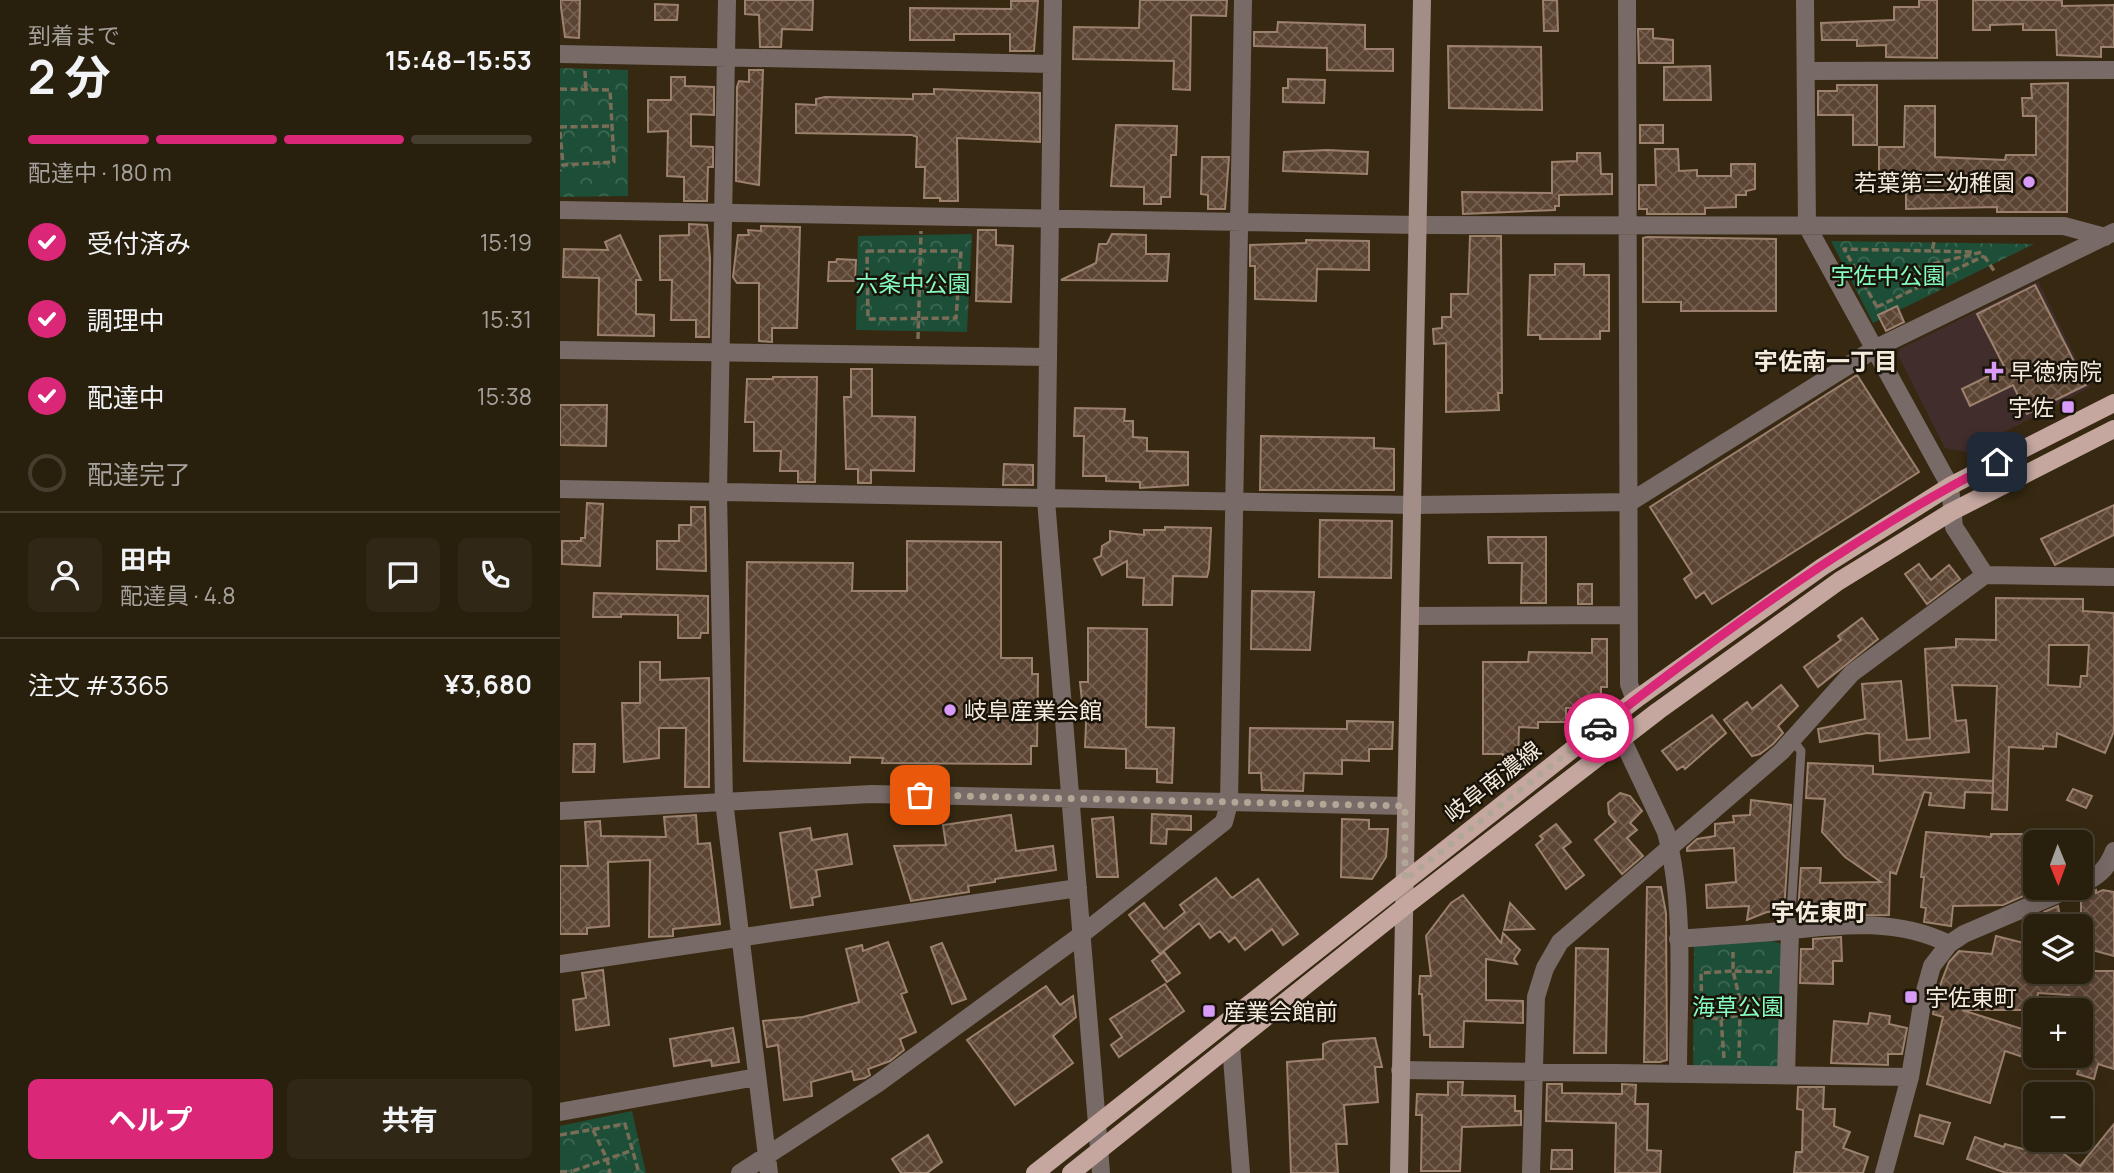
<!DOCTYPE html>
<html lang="ja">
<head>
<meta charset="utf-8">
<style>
	:root { --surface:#291f0d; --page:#312716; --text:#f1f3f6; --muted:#a5a29d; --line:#453d2e; --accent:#db2777 }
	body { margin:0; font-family:Manrope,"Noto Sans JP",sans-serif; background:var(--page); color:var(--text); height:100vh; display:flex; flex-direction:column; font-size:26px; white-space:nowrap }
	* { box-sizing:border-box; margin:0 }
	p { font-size:23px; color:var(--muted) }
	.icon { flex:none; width:38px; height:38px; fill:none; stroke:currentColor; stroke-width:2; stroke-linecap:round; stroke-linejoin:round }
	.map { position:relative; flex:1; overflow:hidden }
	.drawer { display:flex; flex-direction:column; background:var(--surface); width:560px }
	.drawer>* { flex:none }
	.needle { width:46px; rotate:179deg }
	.buttons { position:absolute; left:1463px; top:830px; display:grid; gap:14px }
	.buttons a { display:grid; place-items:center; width:70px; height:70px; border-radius:10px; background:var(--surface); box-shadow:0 7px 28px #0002,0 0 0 2px var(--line); font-size:35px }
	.pin { position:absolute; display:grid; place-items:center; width:60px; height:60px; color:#fff; margin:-30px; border-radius:14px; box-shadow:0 4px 10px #0006 }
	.courier { position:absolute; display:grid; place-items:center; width:70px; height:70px; margin:-35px; border:5px solid #db2777; border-radius:50%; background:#fff; color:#222; box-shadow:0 2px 9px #0007 }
	.overview em { font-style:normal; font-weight:700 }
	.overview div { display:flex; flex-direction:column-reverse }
	.overview { display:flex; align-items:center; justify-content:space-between; height:119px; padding:0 28px }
	h1 { font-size:46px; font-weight:700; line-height:52px }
	.bar { display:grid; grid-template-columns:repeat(4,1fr); gap:10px 7px; align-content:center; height:84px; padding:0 28px }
	.bar i { height:9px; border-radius:5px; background:var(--line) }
	.bar .current { background:var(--accent) }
	.bar p { grid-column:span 4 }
	.line { display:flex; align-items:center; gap:18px; padding:0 28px; border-top:2px solid var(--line) }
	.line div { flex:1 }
	.round { display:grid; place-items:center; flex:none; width:74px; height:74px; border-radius:10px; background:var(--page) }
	ol { padding:0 28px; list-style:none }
	li { display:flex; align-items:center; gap:21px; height:77px }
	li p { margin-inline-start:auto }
	li .icon { padding:7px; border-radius:50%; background:var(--accent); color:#fff; stroke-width:4 }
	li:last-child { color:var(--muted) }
	li i { width:38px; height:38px; border:4px solid var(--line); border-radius:50% }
	.cta { display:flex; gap:14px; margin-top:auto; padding:14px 28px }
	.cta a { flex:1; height:80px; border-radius:10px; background:var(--accent); color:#fff; font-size:28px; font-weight:700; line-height:80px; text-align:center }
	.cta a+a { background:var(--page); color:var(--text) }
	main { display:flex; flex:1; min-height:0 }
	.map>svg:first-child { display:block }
	.medical { fill:#412d2c }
	.park { fill:url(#park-crowns) }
	.building { fill:url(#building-cross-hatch); stroke:#9c816f; stroke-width:2; fill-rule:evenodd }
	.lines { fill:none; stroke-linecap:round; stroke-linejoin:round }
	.path { stroke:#796d58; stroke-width:3.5; stroke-dasharray:7 3.5; stroke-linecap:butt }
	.lane { stroke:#786a66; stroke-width:9 }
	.street { stroke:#786a66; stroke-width:18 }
	.secondary { stroke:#a38d87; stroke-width:18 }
	.primary { stroke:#c5a7a0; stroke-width:18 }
	.done { stroke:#b2a796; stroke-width:7; stroke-dasharray:0 12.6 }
	.route { stroke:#db2777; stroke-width:9 }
	.poi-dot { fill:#d89bf8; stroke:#191309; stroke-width:2.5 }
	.labels { text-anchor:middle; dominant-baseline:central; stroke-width:5; stroke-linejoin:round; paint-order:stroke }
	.poi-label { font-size:23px; fill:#f4ebdd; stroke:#191309; text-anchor:start }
	.park-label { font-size:23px; fill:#84fdc1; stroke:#191309 }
	.street-label { font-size:23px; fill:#f4ebdd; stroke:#191309 }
	.neighbourhood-label { font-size:24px; font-weight:bold; fill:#f4ebdd; stroke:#191309 }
</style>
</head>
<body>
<main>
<section class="drawer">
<div class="overview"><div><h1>2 分</h1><p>到着まで</p></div><em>15:48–15:53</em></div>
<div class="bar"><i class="current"></i><i class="current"></i><i class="current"></i><i></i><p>配達中 · 180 m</p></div>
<ol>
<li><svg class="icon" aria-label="check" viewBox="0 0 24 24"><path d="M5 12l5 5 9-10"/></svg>受付済み<p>15:19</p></li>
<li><svg class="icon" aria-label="check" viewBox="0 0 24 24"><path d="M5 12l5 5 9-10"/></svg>調理中<p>15:31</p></li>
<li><svg class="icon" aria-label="check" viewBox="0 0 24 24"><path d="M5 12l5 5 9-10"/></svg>配達中<p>15:38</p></li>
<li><i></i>配達完了</li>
</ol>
<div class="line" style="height:126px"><a class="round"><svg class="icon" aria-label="person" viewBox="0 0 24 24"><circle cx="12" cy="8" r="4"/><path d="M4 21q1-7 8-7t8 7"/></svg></a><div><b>田中</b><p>配達員 · 4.8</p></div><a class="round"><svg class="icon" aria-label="chat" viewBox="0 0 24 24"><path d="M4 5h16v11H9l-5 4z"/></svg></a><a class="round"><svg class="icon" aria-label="phone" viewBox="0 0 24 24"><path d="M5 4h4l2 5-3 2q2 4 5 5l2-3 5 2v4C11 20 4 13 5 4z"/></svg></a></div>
<div class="line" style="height:91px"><div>注文 #3365</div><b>¥3,680</b></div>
<div class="cta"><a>ヘルプ</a><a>共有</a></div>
</section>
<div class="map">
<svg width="1554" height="1173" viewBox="0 0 1554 1173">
	<defs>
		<pattern id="park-crowns" width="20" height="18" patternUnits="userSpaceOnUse" patternTransform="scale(1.75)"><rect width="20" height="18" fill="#1d4e37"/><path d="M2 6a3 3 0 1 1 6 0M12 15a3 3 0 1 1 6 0" fill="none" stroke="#3e6854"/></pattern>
		<pattern id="building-cross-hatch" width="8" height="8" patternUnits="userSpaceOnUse" patternTransform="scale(1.75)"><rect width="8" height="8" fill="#5c4433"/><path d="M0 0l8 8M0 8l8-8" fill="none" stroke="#745f50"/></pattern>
	</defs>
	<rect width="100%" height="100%" fill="#372911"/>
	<path class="medical" d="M1478 281 1530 387 1407 452 1385 448 1338 355 1340 349Z"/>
	<path class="park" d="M0 68 68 70V196L0 197Z
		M412 234 407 332 296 330 298 236Z
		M1271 241 1474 244 1313 323Z
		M1213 941 1224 945 1223 1068 1133 1067 1134 946Z
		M72 1111 86 1173H0V1126Z"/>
	<path class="building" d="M0 0H20L19 38 5 37Z
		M185 0H253L252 30 222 29 221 47H200L199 15 185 14Z
		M580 0H667L666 16 631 15 630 90 613 89 614 61 513 59 514 27 579 28Z
		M983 0H997L998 31H984Z
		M1359 0H1377V58L1326 57V45L1297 46V40H1262L1261 23 1334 20V7H1359Z
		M1413 0H1502V6L1554 5V47H1541V57L1497 55 1496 30H1463V24L1430 25V30H1413Z
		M451 1H478L474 51H450V34H394V40H350V8L451 9Z
		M95 4 118 5 117 20H95Z
		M718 22 805 25V49H833V71L767 70V48L694 46V32H717Z
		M1078 29H1093V38L1113 40V63H1079Z
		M888 46 981 47 982 110 889 108Z
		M1150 66 1151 100H1104V67Z
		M189 70H203L199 185 176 181 177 87 179 81 189 82Z
		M111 77H125V86L154 87V115L131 114V146L153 147V167H148L147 201H124V177L107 176 108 131 88 132V100H111Z
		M728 79 765 80 764 103 723 102V88H728Z
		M1508 83 1507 212H1437V207L1346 209V176H1319V147H1344L1345 106H1375V157L1445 160 1446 155H1476V116H1463L1462 98H1472L1471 84Z
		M1277 85H1317V145H1293V115H1258V91H1277Z
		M374 89 480 93V142L397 138 398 201H380V198H364L365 167H356L357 137 352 135 236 133V104L256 105V99L265 97 353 99V94H374Z
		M556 125 617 126 616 155H611L610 197H601V204H584V187L551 186Z
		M1080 125H1103V143H1080Z
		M1095 149H1118L1119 171 1137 170V176H1171V164H1195V189L1186 191V195H1176V207L1145 208V214H1087V209H1079V185H1096Z
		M767 150 808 152 807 174 723 171 724 152Z
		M1017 153H1040L1041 174H1052V194L999 195V206H995V210L903 214 902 192 992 193V162L1017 161Z
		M642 157H669L665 209H648V195L641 194Z
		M129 224 147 225 150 258 149 337H136V320H111L112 280H100V236L129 235Z
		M201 226 240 227 237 328H212V342L199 341V283H177L173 277 178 235H189L188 230 201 231Z
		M418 230H436V245L453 246 451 302 416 301Z
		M552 234 586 235V254H609L607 281 501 280 536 263 539 244H547Z
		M60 235 81 280H76V314L94 315V336L38 335 39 278 3 277 4 249 48 250 45 242Z
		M910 236H941L942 393H938L939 410 886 412V343L874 344 873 329 882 328V317H891V294H908Z
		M1087 237 1216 239V311H1121V302H1083V238Z
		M746 240 809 241V270L757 269 756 301 695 299V266H690V245L746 243Z
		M277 259 296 260 295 281H268L269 262H276Z
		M995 264H1024V275H1049V331H1040V339H980V335H968L970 275H995Z
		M1475 285 1526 385 1467 414 1453 385 1410 406 1402 389 1445 368 1417 314Z
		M1337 306 1344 322 1326 331 1318 315Z
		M291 369H312V416L355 417 354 471 311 470V483H298V469H286L284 397H291Z
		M1297 375 1359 472 1152 604 1144 592 1136 598 1124 579 1132 573 1090 507Z
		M213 377H257L255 482H238V471H220L221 451H194V422H185L187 379H213Z
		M0 405H47L46 446 0 445Z
		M515 408 565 409 564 421H573V437L587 438V451L628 452V485L580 488V482L546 481V476H523L524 436H514Z
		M701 436 814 438V448L834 449V490H700Z
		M444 464 473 465V485H443Z
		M27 503 43 504 40 566 2 564V541H21V538H25Z
		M1554 505V535L1495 565 1481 539Z
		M131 507H145L146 571 97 569V541H119V525H131Z
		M760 520 832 521 831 578 759 577Z
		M605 527 651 528 649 569 647 577 613 576 612 605H583L584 578 567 577V561L542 575 534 559 541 556 542 546 550 541V531L584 535V530H605Z
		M928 537H986V603H961L962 563H929Z
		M347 541 441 542V658H472V674H478L477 746H471V764L322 763 323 758 290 757V763L184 761 187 562 293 563 292 591H347Z
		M1359 564 1371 580 1389 565 1400 579 1367 604 1345 574Z
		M1018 584H1032V604H1018Z
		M692 591 754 592 750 650 691 649Z
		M34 593 148 596V633H141L140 638H118V615L61 614V617H33Z
		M1436 598 1523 599V611L1554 613V731L1545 753 1497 733 1496 747 1483 746V749L1449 747 1447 810 1432 809 1437 686 1392 685 1396 721 1406 720 1409 752 1320 761 1319 734 1307 733 1260 742 1258 729 1305 719 1302 684 1341 681 1347 740 1370 738 1365 649 1396 647V639L1436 640ZM1489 645H1529L1527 676H1521L1520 687 1488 685Z
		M1302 618 1318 639 1258 687 1244 667 1281 640 1278 636Z
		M528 628 587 629 586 727 614 728 612 783 597 782V769L566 768V749L525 747 527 701H522L520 682H528Z
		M1032 639H1047V687H1041V699H1029V708H1006V722H978V728L959 727 958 764H943V754H923V662H968L969 652 1032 653Z
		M80 662H100V680L149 678V787H125L126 728H99V758L64 762 62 703H80Z
		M1221 685 1238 706 1218 726 1223 733 1213 744 1200 754 1192 756 1164 720 1187 702 1192 709Z
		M1152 715 1166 733 1125 769 1123 766 1117 770 1102 751Z
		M787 721 833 722 832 749H809V761L782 760V774L744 773 743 791 702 790 701 773H689L690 728 787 729Z
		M14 744H35L34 772H13Z
		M1248 763 1313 766V774L1433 781V793L1405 792 1404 808 1369 805 1371 793 1364 792 1336 874 1330 872 1329 915 1253 916V913L1238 912 1241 868H1261L1260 883 1321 882 1285 857 1262 832 1265 799 1246 798Z
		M1513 789 1532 796 1526 808 1507 800Z
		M1060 793 1070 796 1082 811 1070 823 1077 830 1067 838 1083 856 1062 874 1035 840 1056 822 1049 814 1048 803Z
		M1191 800 1231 805 1224 911 1207 912 1187 920 1189 906 1147 908 1146 885 1176 882 1174 848 1127 851V848L1137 839 1155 836V824L1174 822 1173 816 1190 815Z
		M592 814 631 816V830L607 829 606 844 591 843Z
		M136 815 138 844 150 843 160 924 113 929V936L89 937 90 860 48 862 49 926 27 928V934H0V866H28L25 822 40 821 41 836 106 837 104 817Z
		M451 815 456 851 493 846 496 870 435 879V882L408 886 409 892 351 901 334 846 386 845 383 825Z
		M553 817 558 877H537L532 819Z
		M782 819 809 820V829H828L826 857 812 879 781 877Z
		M996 824 1011 842 1003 848 1024 875 1006 889 976 845 983 839 980 836Z
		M250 828 252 840 287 834 292 864 256 870 260 896 252 898 253 905 231 908 220 833Z
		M1366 832 1431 837V834H1475V887H1484L1443 905 1393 906 1391 926 1364 922 1366 908 1361 907 1364 877H1361Z
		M656 878 672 898 698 879 738 934 723 945 712 929 685 950 675 937 669 942 660 931 650 938 639 923 600 954 569 915 584 903 604 929 625 912 620 905Z
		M1087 887H1101L1106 913 1107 1060 1100 1062H1084Z
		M1536 890V893L1543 890 1554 892V956L1521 947 1524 933 1521 932V896Z
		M903 895 941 943 943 933 960 950 954 959 957 964 926 959V1000L963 1001V1023L904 1021 903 1047H870V1035H864L862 994H859L860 976H871L866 936 891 903Z
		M950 903 974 929 944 930Z
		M1498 906 1502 926H1485L1484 912Z
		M1436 936 1468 944 1466 953 1475 954V971H1513L1515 983 1521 982V971H1554V1069L1538 1064 1534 1079 1517 1074 1522 1060 1521 1010H1505L1509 995 1478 993 1475 1010H1402L1475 1033V1061L1445 1051 1430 1103 1367 1084 1383 1017 1373 1014 1376 996 1389 962 1399 951 1432 954Z
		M1281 937 1282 961H1273V984L1240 983 1241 949H1253V939Z
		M328 942 347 992 341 994 356 1032 340 1039 344 1050 330 1061 308 1069 310 1075 305 1078 294 1080 292 1071 251 1082 252 1096 224 1100 218 1045 207 1047 203 1021 243 1017 299 1002 286 949 302 945 303 951Z
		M382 943 406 999 392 1004 371 947Z
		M1016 948 1048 949 1046 1053H1014Z
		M604 952 620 973 607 982 592 961Z
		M43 970 49 1025 16 1030 13 1000 26 998 22 973Z
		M605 984 624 1011 559 1057 551 1045 562 1037 550 1019Z
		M486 986 500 1005 513 996 516 1017 493 1036 513 1063 455 1105 407 1040Z
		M1310 1013 1330 1016 1329 1024 1347 1028 1342 1054H1328V1065L1271 1063 1274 1021 1308 1024Z
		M173 1028 179 1062 152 1066 151 1060 114 1066 110 1039Z
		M815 1038 822 1067H815L818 1102 784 1105 787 1144H776L778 1173H731L727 1062 763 1059V1044L770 1041Z
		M888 1082H903L902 1095 955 1096V1111H961V1125L902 1127 900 1171H861L862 1115H856L857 1094 888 1095Z
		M987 1084H1002V1093L1062 1094V1084L1076 1085 1075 1104H1088L1087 1150 1101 1151 1100 1173H1055L1056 1123 986 1121Z
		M1238 1087H1264L1263 1109H1275L1274 1126 1290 1132 1283 1148 1308 1157 1303 1173H1234L1236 1152H1242L1243 1110 1237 1109Z
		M1360 1115 1390 1123 1383 1144 1355 1136Z
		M1554 1124V1173H1446L1407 1159 1415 1137 1444 1147 1445 1144 1474 1152 1487 1141 1520 1166Z
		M368 1135 382 1162 367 1173H341L332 1159Z
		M992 1150H1012V1169H991Z"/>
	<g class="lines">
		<path class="path" d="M25 71 26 90
			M0 89 50 90 54 162 3 165 0 171
			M0 127 52 126
			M0 132 3 165
			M1374 242 1372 251 1415 252
			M307 251H401L396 318 308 319Z
			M1424 256 1435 272
			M1302 281 1422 252
			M308 287 398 285
			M1317 307 1284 249 1372 251
			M1317 307 1424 256
			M358 339 361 231
			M1180 1000 1173 971 1212 972
			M1161 1019 1180 1015V1000L1213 999
			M1164 1058 1161 1019 1142 1017 1141 973 1173 971V952
			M1179 1058 1180 1015
			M33 1130 47 1159 50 1173
			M12 1133 65 1124 79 1173
			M0 1135 12 1133
			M13 1171 73 1150
			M0 1172 12 1171"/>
		<path class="lane" d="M1230 930 1241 751 1232 739"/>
		<path class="street" d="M167 0 158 492 164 801 209 1173
			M493 0 486 500 541 1173
			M1067 0 1069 684 1075 700
			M1245 0 1247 226 1390 486 1394 527 1425 575
			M0 54 492 64
			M1246 71 1554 70
			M0 210 858 225 1504 226 1545 237
			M0 350 487 357
			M0 489 853 505 1070 502 1316 348 1554 232
			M850 616 1069 615
			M1062 739 1106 832C1126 908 1118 994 1118 1072
			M0 811 311 794 845 806
			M1521 884C1538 877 1547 869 1554 851
			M1118 939C1155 936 1193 934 1231 930 1284 924 1340 919 1389 944
			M0 964 518 888
			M671 1045 681 1173
			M840 1070 1350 1077
			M1226 1075 1230 930
			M0 1112 197 1077
			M180 1173 317 1084 521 935 664 822 669 803 683 0
			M971 1173 976 997 985 968 1000 942 1221 752 1292 673 1425 575 1554 577
			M1324 1173 1350 1077 1363 998 1372 966 1389 944 1404 934 1514 887"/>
		<path class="secondary" d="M839 1173 862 0"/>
		<path class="primary" d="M475 1173 1075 700 1262 567 1390 486 1554 403
			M511 1173 844 907 1098 711 1279 581 1391 512 1554 429"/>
	</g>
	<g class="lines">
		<path class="done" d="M360 795 845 806V880L1039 728"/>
		<path class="route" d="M1039 728C1162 632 1299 532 1437 462"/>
	</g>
	<g class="poi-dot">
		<circle cx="1469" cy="182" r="7"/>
		<path d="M1430.5 360.5h7v7h7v7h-7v7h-7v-7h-7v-7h7z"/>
		<rect x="1501" y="400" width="14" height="14" rx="3.5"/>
		<circle cx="390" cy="710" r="7"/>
		<rect x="1344" y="990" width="14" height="14" rx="3.5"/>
		<rect x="642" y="1004" width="14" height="14" rx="3.5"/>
	</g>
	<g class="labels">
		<g class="poi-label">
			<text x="1455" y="182" text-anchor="end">若葉第三幼稚園</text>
			<text x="1450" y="371">早徳病院</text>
			<text x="1494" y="407" text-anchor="end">宇佐</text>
			<text x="404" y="710">岐阜産業会館</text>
			<text x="1365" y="997">宇佐東町</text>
			<text x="663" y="1011">産業会館前</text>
		</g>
		<g class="park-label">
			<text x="1328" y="275">宇佐中公園</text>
			<text x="353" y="283">六条中公園</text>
			<text x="1178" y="1006">海草公園</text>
		</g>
		<g class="street-label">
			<text transform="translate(932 781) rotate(-38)">岐阜南濃線</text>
		</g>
		<g class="neighbourhood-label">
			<text x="1266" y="360">宇佐南一丁目</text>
			<text x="1259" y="911">宇佐東町</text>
		</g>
	</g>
</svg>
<div class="buttons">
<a><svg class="needle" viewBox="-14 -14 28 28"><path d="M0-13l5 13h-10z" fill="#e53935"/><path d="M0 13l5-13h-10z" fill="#a5a29d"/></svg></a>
<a><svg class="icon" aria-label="layers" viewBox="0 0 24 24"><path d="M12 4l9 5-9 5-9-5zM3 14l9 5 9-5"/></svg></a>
<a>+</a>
<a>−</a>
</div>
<div class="pin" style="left:360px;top:795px;background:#ea580c"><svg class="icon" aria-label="bag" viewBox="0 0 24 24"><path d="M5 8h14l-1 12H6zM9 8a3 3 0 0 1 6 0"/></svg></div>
<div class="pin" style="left:1437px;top:462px;background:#1f2937"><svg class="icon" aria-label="home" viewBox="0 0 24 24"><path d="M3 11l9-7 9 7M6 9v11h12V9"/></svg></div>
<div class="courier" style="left:1039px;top:728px"><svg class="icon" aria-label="car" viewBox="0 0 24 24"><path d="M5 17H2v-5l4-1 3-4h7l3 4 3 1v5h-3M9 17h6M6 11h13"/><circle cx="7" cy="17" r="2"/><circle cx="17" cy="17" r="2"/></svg></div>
</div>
</main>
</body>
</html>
